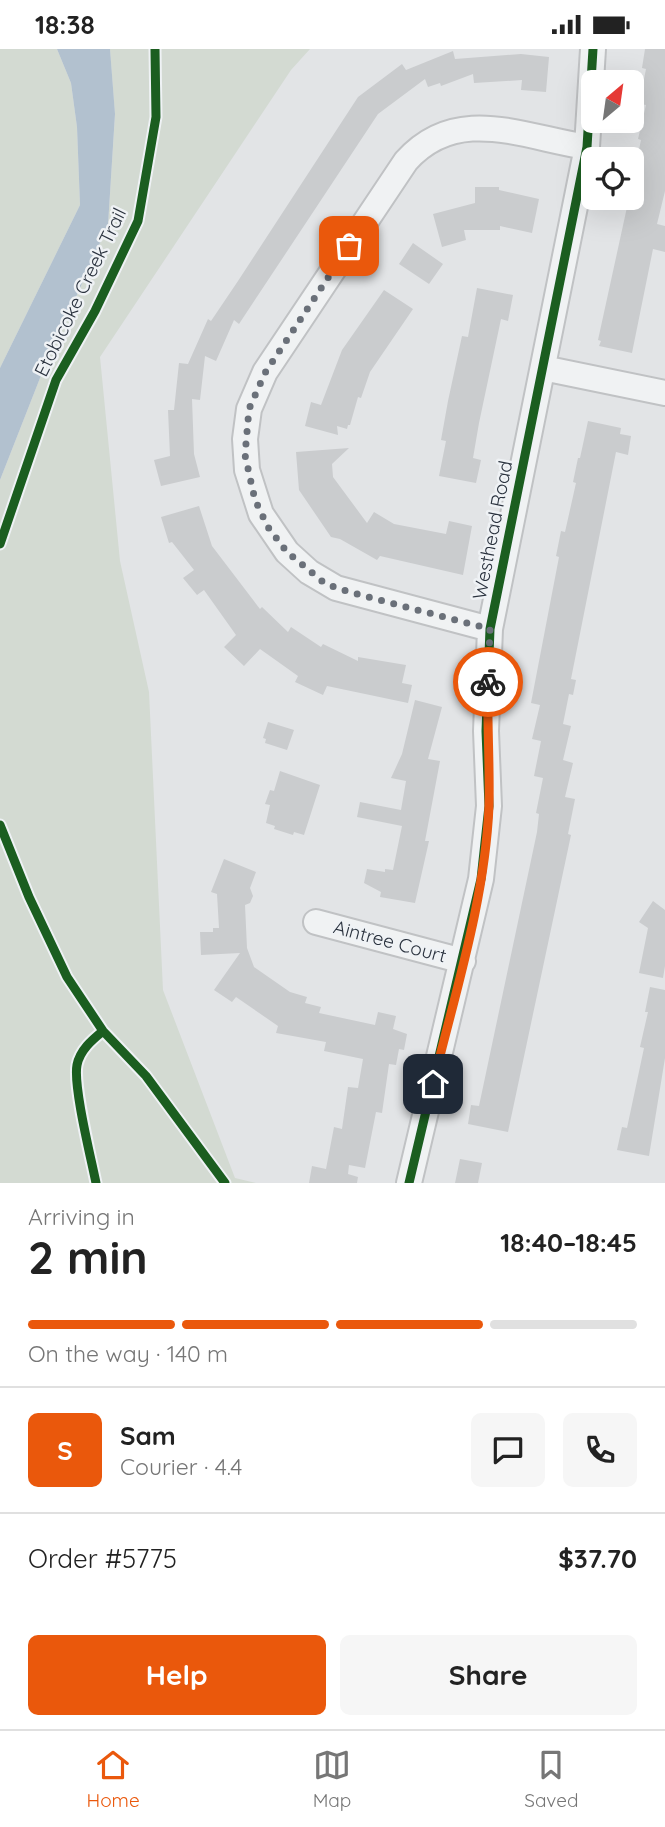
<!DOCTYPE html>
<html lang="en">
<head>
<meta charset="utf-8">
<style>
	:root { --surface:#fff; --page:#f6f6f6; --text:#222; --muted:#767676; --line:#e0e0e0; --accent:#ea580c }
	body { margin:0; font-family:Quicksand,sans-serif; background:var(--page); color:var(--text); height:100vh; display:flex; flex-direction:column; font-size:26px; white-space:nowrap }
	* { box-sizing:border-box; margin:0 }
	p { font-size:23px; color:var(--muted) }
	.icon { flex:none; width:38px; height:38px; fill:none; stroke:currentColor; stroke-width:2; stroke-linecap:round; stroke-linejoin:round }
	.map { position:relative; height:1134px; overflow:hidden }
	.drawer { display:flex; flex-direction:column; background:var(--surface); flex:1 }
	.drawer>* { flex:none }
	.needle { width:46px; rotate:29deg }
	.tools { position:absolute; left:581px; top:21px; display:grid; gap:14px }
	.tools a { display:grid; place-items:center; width:63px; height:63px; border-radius:10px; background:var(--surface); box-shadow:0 7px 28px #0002; font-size:35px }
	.pin { position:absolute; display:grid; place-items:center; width:60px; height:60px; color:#fff; margin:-30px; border-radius:14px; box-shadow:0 4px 10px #0006 }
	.courier { position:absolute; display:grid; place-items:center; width:70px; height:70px; margin:-35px; border:5px solid #ea580c; border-radius:50%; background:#fff; color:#222; box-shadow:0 2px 9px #0007 }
	.headline em { font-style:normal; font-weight:700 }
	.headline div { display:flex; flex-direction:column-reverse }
	.headline { display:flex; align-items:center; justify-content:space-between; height:119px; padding:0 28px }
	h1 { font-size:46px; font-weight:700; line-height:52px }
	.bar { display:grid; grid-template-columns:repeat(4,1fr); gap:10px 7px; align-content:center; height:84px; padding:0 28px }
	.bar i { height:9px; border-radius:5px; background:var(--line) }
	.bar .current { background:var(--accent) }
	.bar p { grid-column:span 4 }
	.line { display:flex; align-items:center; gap:18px; padding:0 28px; border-top:2px solid var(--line) }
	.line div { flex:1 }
	.round { display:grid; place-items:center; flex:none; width:74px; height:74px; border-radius:10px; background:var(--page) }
	.primary-button { display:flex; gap:14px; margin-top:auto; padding:14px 28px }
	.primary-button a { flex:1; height:80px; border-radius:10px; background:var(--accent); color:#fff; font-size:28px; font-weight:700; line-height:80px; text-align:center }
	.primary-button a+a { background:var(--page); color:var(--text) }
	.status { display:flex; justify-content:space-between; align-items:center; height:49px; padding:0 35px; background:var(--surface); direction:ltr }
	.status svg { height:19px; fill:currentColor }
	.tab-bar { display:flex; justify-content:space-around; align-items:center; height:98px; border-top:2px solid var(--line); background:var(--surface); font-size:19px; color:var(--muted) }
	.tab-bar a { display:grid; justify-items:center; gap:4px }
	.tab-bar .current { color:var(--accent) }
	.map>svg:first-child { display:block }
	.green { fill:#d3dad2 }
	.water { fill:#b2c1cf }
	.building { fill:#caccce }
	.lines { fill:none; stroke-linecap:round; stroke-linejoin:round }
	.minor-casing { stroke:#c0c2c4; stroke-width:28 }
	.minor { stroke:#f0f2f3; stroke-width:24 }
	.cycleway-casing { stroke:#eff2f5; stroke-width:13 }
	.cycleway { stroke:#1b5e20; stroke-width:9 }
	.done { stroke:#6a7079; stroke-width:7; stroke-dasharray:0 12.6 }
	.route { stroke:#ea580c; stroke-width:9 }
	.labels { text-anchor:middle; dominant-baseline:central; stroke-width:5; stroke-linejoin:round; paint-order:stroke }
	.street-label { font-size:19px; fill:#2a323e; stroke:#eff2f5 }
</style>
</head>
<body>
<div class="status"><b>18:38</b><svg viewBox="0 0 49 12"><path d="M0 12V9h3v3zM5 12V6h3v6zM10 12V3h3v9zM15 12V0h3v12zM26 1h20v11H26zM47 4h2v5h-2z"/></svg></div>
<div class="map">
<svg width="665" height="1134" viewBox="0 0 665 1134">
	<rect width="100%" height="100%" fill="#e2e4e6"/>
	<path class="green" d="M0 0H57L71 34 77 78 80 156 0 319Z
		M110 0H310L291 21 100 308 120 512 149 643 163 941 235 1129 256 1134H0V431L40 329 108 176 115 66Z"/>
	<path class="water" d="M57 0H110L115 65 108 176 40 329 0 431V319L80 156 77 78 71 34Z"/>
	<path class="building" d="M645 0H665V142L657 175 665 177V203L653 200 632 304 599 297 601 292 598 291 629 149H632V134L641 91 638 90 646 56 641 55 642 51 640 50 646 20 642 19Z
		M453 2 455 10 521 5 549 8 546 43 521 41 522 31 474 34 473 25 441 37 440 34 428 38 425 30 378 65 239 275 234 271 216 312 205 307 200 351 192 350 194 405 200 428 161 437 154 411 170 407 168 361H174L179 314 188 315 208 270 211 272 238 232 358 48 402 15 406 21Z
		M475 138H499V141L539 150 532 184 500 177V181H464L466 191 442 198 433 165 475 154Z
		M413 194 443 215 429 235 399 215Z
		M477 239 513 246 508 272 501 270 479 374 473 409 481 411 476 434 439 427 446 392 441 391 448 352 462 287 468 288Z
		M384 241 413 260 370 323 361 349 358 348 350 376H348L347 380 337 377 338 386 305 377 311 353 321 356 342 301Z
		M588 372 621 379 620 385 631 387 628 406 616 403 571 630 576 631 573 646 569 645 563 675 571 677 563 711 573 714 565 748 575 750 568 785 571 786 508 1083 468 1075 471 1056 479 1057 537 783 539 765 536 764 543 729 534 727 541 692 532 690 540 656 531 654 559 508 556 507 561 482 565 483 576 434 573 433 578 409H580Z
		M349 399 332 415 333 428 367 474 374 463 394 475 446 485 449 472 472 477 463 526 380 507 377 511 340 490 331 488 299 441 296 403Z
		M199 457 212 497 260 560 262 558 288 583 291 578 321 598 323 595 358 612V608L406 616 402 634 412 636 408 654 327 637 323 646 295 633 298 627 260 600 244 617 224 598 236 586 204 541 197 546 183 529 194 521 172 493 169 494 161 468Z
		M415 651 442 658 428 710 440 712 425 792H429L415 854 380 848 381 843 364 834 367 820 385 823V820L393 821 402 777 357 768 360 753 401 761 406 732 391 729 402 705Z
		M268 673 294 681 287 701 265 694 266 690 263 689Z
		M280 722 320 736 304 786 294 783 293 786 274 780 275 777 266 774 270 756 265 755 270 741 274 742Z
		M224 810 256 823 250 839 253 847 250 854 245 856 247 899 254 918 290 943 307 948 305 954 321 958 319 964 375 976 378 963 396 967 393 980 407 985 404 1001 399 1000 396 1016 389 1015 382 1064 376 1063 365 1119 349 1116 348 1125 358 1128 357 1134H309L312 1117 326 1120 334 1078 342 1080 348 1038 358 1039 363 1010 324 1002 326 993 276 984 278 977 236 948 232 953 214 941 240 904 201 906 200 883H213V879H219L217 845 211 843Z
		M653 852 665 861V917L663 929 639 924 648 879 639 873Z
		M650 938 665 941V1009L649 1107 617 1101 622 1078 627 1079 644 999 640 998 648 963H645Z
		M460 1110 482 1114 478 1134H455Z"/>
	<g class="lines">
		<g class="minor-casing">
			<path id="minor" d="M543 319 665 344
				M490 580 336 539 309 523 287 503 261 465 247 421 245 390 249 360 265 323 406 112C457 55 522 88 587 98
				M316 873 463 912
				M409 1134 481 830 489 757 486 682 490 580 587 98 593 0"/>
		</g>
		<use href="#minor" class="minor"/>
		<g class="cycleway-casing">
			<path id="cycleway" d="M0 495 56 331 95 262 138 172 156 68 155 0
				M0 776 29 848 67 928 103 982C92 991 80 1001 77 1016 73 1037 91 1109 96 1134
				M103 982 146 1027 225 1134
				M409 1134 481 830 489 757 486 682 490 580 587 98 593 0"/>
		</g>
		<use href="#cycleway" class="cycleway"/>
	</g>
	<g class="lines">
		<path class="done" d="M349 197 265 324 249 360 245 406 255 451 268 478 287 503 322 532 336 539 368 548 490 580 488 633"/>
		<path class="route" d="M433 1035C455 944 485 851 489 757 490 716 487 674 488 633"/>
	</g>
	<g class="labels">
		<g class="street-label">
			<text transform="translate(80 243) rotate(-64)">Etobicoke Creek Trail</text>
			<text transform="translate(492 481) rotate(-79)">Westhead Road</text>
			<text transform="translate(390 892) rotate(15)">Aintree Court</text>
		</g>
	</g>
</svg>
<div class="tools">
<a><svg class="needle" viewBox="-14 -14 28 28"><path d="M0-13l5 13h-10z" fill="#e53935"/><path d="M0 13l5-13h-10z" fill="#767676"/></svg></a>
<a><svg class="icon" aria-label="locate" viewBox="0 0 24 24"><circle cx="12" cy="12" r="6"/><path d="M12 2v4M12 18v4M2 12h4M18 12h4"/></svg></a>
</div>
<div class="pin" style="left:349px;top:197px;background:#ea580c"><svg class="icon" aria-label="bag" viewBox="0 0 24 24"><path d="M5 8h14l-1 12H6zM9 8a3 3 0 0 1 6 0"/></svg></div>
<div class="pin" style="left:433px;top:1035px;background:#1f2937"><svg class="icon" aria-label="home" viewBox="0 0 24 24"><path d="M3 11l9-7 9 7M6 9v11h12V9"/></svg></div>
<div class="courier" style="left:488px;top:633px"><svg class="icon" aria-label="bike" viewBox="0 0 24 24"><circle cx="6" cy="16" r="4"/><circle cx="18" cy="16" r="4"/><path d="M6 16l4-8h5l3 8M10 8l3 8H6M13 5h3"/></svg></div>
</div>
<section class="drawer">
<div class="headline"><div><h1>2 min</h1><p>Arriving in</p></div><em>18:40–18:45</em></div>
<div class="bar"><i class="current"></i><i class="current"></i><i class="current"></i><i></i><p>On the way · 140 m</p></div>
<div class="line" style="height:126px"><b class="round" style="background:var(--accent);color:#fff">S</b><div><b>Sam</b><p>Courier · 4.4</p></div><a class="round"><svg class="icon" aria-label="chat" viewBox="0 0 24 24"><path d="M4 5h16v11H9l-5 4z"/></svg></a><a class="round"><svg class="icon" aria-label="phone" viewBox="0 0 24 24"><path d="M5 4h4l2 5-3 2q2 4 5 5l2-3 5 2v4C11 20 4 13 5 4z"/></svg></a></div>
<div class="line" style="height:91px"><div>Order #5775</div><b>$37.70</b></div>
<div class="primary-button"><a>Help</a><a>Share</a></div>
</section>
<nav class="tab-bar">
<a class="current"><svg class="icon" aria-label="home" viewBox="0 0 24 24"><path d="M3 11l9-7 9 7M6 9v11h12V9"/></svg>Home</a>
<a><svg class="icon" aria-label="map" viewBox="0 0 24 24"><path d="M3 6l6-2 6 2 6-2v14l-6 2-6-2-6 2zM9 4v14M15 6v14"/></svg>Map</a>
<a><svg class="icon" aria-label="saved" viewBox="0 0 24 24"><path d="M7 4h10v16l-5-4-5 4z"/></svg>Saved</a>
</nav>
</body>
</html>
